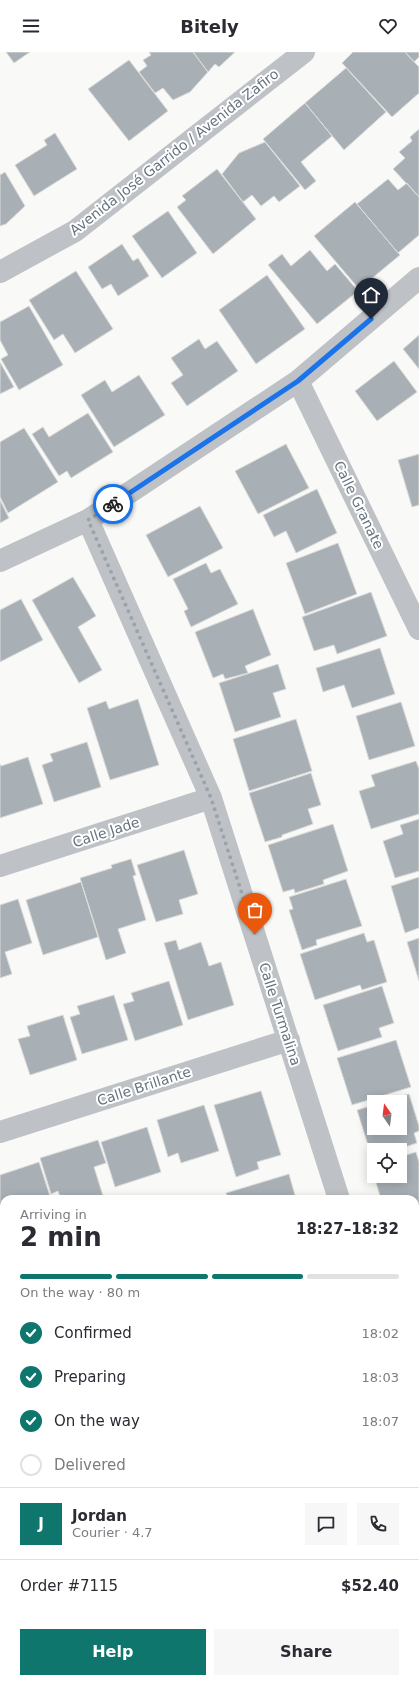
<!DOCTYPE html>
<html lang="en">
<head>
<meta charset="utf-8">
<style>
	:root { --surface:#fff; --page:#f7f7f7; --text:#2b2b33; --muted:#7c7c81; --line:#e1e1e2; --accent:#0f766e }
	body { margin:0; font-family:"DejaVu Sans",sans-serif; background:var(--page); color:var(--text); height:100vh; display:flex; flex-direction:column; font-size:15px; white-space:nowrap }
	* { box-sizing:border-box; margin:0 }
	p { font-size:13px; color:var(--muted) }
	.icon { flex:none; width:22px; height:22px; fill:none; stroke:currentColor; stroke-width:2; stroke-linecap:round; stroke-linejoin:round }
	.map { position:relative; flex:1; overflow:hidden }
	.drawer { position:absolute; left:0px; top:1143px; width:419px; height:488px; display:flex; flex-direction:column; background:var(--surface); border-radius:12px 12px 0 0; box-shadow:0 2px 10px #0003 }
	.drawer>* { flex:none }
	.needle { width:26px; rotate:346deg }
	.buttons { position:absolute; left:367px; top:1043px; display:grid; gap:8px }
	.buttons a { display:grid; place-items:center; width:40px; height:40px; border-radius:0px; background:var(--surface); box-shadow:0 2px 10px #0003; font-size:20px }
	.pin { position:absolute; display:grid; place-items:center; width:34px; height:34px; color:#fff; margin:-41px -17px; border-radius:50% 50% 50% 0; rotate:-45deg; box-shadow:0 0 4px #0007 }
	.pin .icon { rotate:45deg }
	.courier { position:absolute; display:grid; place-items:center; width:40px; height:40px; margin:-20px; border:3px solid #1a73e8; border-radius:50%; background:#fff; color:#222; box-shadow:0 1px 5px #0007 }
	.head em { font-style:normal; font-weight:800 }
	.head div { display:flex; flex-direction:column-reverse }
	.head { display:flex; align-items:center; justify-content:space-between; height:68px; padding:0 20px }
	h1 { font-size:26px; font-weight:800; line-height:30px }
	.bar { display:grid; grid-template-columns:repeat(4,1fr); gap:6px 4px; align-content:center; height:48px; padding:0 20px }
	.bar i { height:5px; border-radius:3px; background:var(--line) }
	.bar .on { background:var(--accent) }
	.bar p { grid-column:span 4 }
	.line { display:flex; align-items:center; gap:10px; padding:0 20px; border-top:1px solid var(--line) }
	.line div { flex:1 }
	.round { display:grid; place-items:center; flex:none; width:42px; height:42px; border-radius:0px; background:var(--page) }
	ol { padding:0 20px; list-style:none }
	li { display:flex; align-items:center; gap:12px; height:44px }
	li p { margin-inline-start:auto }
	li .icon { padding:4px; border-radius:50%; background:var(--accent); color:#fff; stroke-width:4 }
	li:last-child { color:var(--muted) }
	li i { width:22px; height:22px; border:2px solid var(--line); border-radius:50% }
	.action { display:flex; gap:8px; margin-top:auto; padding:8px 20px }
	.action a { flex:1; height:46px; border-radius:0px; background:var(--accent); color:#fff; font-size:16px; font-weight:800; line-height:46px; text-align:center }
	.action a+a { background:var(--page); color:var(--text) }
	header { display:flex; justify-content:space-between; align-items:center; height:52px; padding:0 20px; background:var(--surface); font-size:18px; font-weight:800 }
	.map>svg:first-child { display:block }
	.built { fill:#e7e8e8 }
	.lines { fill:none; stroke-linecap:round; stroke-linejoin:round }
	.river { stroke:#b9c4c8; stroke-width:48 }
	.building { fill:#a8b0b6; stroke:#dbdbd9 }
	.minor { stroke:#bec2c6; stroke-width:22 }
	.done { stroke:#99a3aa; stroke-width:4; stroke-dasharray:0 7.2 }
	.route { stroke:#1a73e8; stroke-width:5 }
	.labels { text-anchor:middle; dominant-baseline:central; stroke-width:4; stroke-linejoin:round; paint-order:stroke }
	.street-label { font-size:14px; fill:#667480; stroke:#fff }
</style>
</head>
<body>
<header><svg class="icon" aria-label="menu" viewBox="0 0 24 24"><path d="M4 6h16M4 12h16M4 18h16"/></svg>Bitely<svg class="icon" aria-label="heart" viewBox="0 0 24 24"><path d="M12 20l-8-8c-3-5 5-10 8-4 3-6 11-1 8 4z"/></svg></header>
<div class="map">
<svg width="419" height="1631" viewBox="0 0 419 1631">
	<rect width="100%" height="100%" fill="#f9f9f7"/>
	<path class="built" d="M0 1410 4 1422V1618L0 1619Z"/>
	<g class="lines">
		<path class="river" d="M415 1614 419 1613
			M348 1631 362 1627"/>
	</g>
	<path class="building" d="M6 0H30L14 11Z
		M149 0H193L208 20 190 40 173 48 163 36 155 41 139 20 147 14 143 8 151 3Z
		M193 0H235L219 15 215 12 208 20Z
		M353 0H405L419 15V41L392 65 342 11Z
		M405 0H419V5L414 10Z
		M129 8 168 59 129 89 88 37Z
		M346 16 386 60 344 98 305 51Z
		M305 51 332 84 301 110 316 129 305 138 263 87Z
		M419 77V145L393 117 405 106 399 100 412 89 410 85Z
		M55 81 77 117 34 144 15 113 47 93 44 88Z
		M265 90 300 134 279 150 274 144 261 154 252 143 243 150 222 122 239 101Z
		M217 117 256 167 213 202 177 155 186 148 182 144Z
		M5 120 25 154 6 172 0 174V123Z
		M388 127 398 138 407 131 419 145V183L398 201 357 152Z
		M355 150 400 203 359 237 314 184Z
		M168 159 197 201 162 226 132 184Z
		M122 192 133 209 138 206 149 224 118 244 111 232 102 237 88 215Z
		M310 198 327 219 335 212 358 239 317 272 268 213 282 202 291 214Z
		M76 219 113 277 75 301 63 282 54 288 29 248Z
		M267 223 305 277 256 312 219 258Z
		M29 254 63 313 19 338 1 307 8 303 0 288V270Z
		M419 283V317L403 297Z
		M199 287 205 297 217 289 238 319 187 354 171 331 183 323 171 306Z
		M394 309 417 340 377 369 355 339Z
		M0 310 14 335 0 342Z
		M139 323 165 363 114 395 81 343 105 328 112 340Z
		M88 361 113 400 71 426 67 419 59 424 32 382 43 375 49 385Z
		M24 376 58 430 8 461 0 445V390Z
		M286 392 309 436 258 462 235 419Z
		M419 402V453L412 455 398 408Z
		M317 437 337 481 296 501 286 479 274 485 263 463Z
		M0 448 9 466 0 471Z
		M200 454 223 496 168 525 146 483Z
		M338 491 357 542 305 562 286 511Z
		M206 511 211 521 220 517 238 552 191 575 184 559 188 557 173 527Z
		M73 525 96 564 78 575 102 618 79 631 32 548Z
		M371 540 387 584 337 602 334 593 314 599 302 565Z
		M21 547 43 588 0 610V558Z
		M253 557 271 603 245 614 248 621 225 627 223 622 213 626 195 580Z
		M380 596 395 642 352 656 344 633 323 640 316 616Z
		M278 612 286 637 273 641 281 665 235 680 219 631Z
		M138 647 159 713 110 728 87 656 106 649 109 657Z
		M401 650 415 694 369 708 356 664Z
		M296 667 312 719 249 739 233 687Z
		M87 690 101 735 54 750 42 713 53 709 50 702Z
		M28 705 43 752 0 766V712L1 714Z
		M416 709 419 717V762L371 777 359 739 375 734 371 723Z
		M311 721 321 753 308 757 313 772 282 783V785L265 790 249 741Z
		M419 767V819L395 826 383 789 403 782 400 773Z
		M333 772 348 819 323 828 324 832 295 841 294 837 283 840 268 793Z
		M184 798 198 842 179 848 183 862 156 870 137 813Z
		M131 807 136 823 133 824 146 868 118 877 126 901 106 908 80 826 112 816 111 813Z
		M419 825V876L405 881 391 834Z
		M346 827 362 874 316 888 317 893 302 898 289 858 293 857 289 845Z
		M81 830 98 885 43 903 26 848Z
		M18 847 32 891 5 900 12 922 0 926V853Z
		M364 881 367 890 374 888 387 930 362 938 360 933 315 948 300 902Z
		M419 886V929L407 890Z
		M176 888 179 898 201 890 209 914 221 910 234 953 188 968 164 891Z
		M169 929 183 973 135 989 123 952 134 949 131 941Z
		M382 934 394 971 379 976 382 985 338 999 323 953Z
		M114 943 128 988 82 1002 70 965 80 962 77 954Z
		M63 963 77 1008 30 1023 18 987 30 984 27 974Z
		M396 988 411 1035 352 1053 337 1006Z
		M261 1039 281 1103 257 1110 259 1117 236 1125 214 1053Z
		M409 1042 419 1074V1079L414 1081 417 1091 396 1098H374V1105L372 1106 357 1058 374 1053V1076H400V1050H382Z
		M204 1053 219 1099 181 1111 178 1101 168 1105 157 1068Z
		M147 1075 161 1120 115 1135 101 1090Z
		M98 1088 106 1111 94 1115 104 1147H61L58 1139 51 1142 40 1106Z
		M416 1100 419 1110V1155L415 1156V1147H381L371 1114 374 1113V1124H400V1105Z
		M39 1110 51 1147H4V1174L0 1161V1123Z
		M289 1122 296 1147H228L226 1141Z
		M419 1158V1208L415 1209V1159Z
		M0 1174 4 1187V1206L0 1207Z
		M419 1217V1267L417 1268 415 1262V1218Z
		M0 1266 4 1268V1339L0 1340Z"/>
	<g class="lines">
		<path class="minor" d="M0 220 75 179 304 0
			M298 329 419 577
			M88 468 211 746 339 1147
			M0 509 88 468 298 329 419 226
			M0 814 211 746
			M0 1080 289 988
			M415 1385 419 1408
			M415 1489 419 1488"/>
	</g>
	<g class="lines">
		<path class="done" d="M113 452 88 468 211 746 255 882"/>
		<path class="route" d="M113 452 298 329 371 267"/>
	</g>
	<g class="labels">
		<g class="street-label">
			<text transform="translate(174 100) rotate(-38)">Avenida José Garrido / Avenida Zafiro</text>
			<text transform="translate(359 453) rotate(64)">Calle Granate</text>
			<text transform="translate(106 780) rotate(-18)">Calle Jade</text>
			<text transform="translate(280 962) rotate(72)">Calle Turmalina</text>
			<text transform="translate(144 1034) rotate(-18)">Calle Brillante</text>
		</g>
	</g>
</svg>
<div class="buttons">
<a><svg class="needle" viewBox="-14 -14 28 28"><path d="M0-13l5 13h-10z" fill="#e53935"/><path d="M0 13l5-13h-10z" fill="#7c7c81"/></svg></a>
<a><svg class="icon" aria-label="locate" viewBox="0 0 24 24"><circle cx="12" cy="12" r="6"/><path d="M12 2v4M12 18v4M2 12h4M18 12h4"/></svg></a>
</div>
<div class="pin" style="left:255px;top:882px;background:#ea580c"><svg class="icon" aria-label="bag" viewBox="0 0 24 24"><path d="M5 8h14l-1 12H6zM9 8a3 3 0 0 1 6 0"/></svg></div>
<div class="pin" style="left:371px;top:267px;background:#1f2937"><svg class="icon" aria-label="home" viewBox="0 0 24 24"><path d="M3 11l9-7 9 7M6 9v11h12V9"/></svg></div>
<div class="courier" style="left:113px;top:452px"><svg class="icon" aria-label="bike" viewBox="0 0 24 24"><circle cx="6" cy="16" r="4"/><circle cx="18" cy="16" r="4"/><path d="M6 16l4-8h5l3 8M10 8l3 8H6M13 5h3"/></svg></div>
<section class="drawer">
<div class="head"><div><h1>2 min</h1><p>Arriving in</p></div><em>18:27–18:32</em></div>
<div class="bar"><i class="on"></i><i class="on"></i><i class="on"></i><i></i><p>On the way · 80 m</p></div>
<ol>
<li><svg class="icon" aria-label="check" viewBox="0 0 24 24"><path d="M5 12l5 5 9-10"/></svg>Confirmed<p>18:02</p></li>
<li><svg class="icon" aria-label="check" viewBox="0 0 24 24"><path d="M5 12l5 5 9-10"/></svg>Preparing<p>18:03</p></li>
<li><svg class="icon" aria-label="check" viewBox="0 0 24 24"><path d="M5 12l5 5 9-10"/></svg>On the way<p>18:07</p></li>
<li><i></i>Delivered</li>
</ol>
<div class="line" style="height:72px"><b class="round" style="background:var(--accent);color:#fff">J</b><div><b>Jordan</b><p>Courier · 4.7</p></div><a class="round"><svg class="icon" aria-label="chat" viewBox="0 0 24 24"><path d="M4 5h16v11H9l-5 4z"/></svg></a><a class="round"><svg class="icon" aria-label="phone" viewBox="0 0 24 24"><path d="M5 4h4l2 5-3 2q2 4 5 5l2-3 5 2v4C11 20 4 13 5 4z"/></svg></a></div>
<div class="line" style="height:52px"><div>Order #7115</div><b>$52.40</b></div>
<div class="action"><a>Help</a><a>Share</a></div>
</section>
</div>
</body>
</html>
